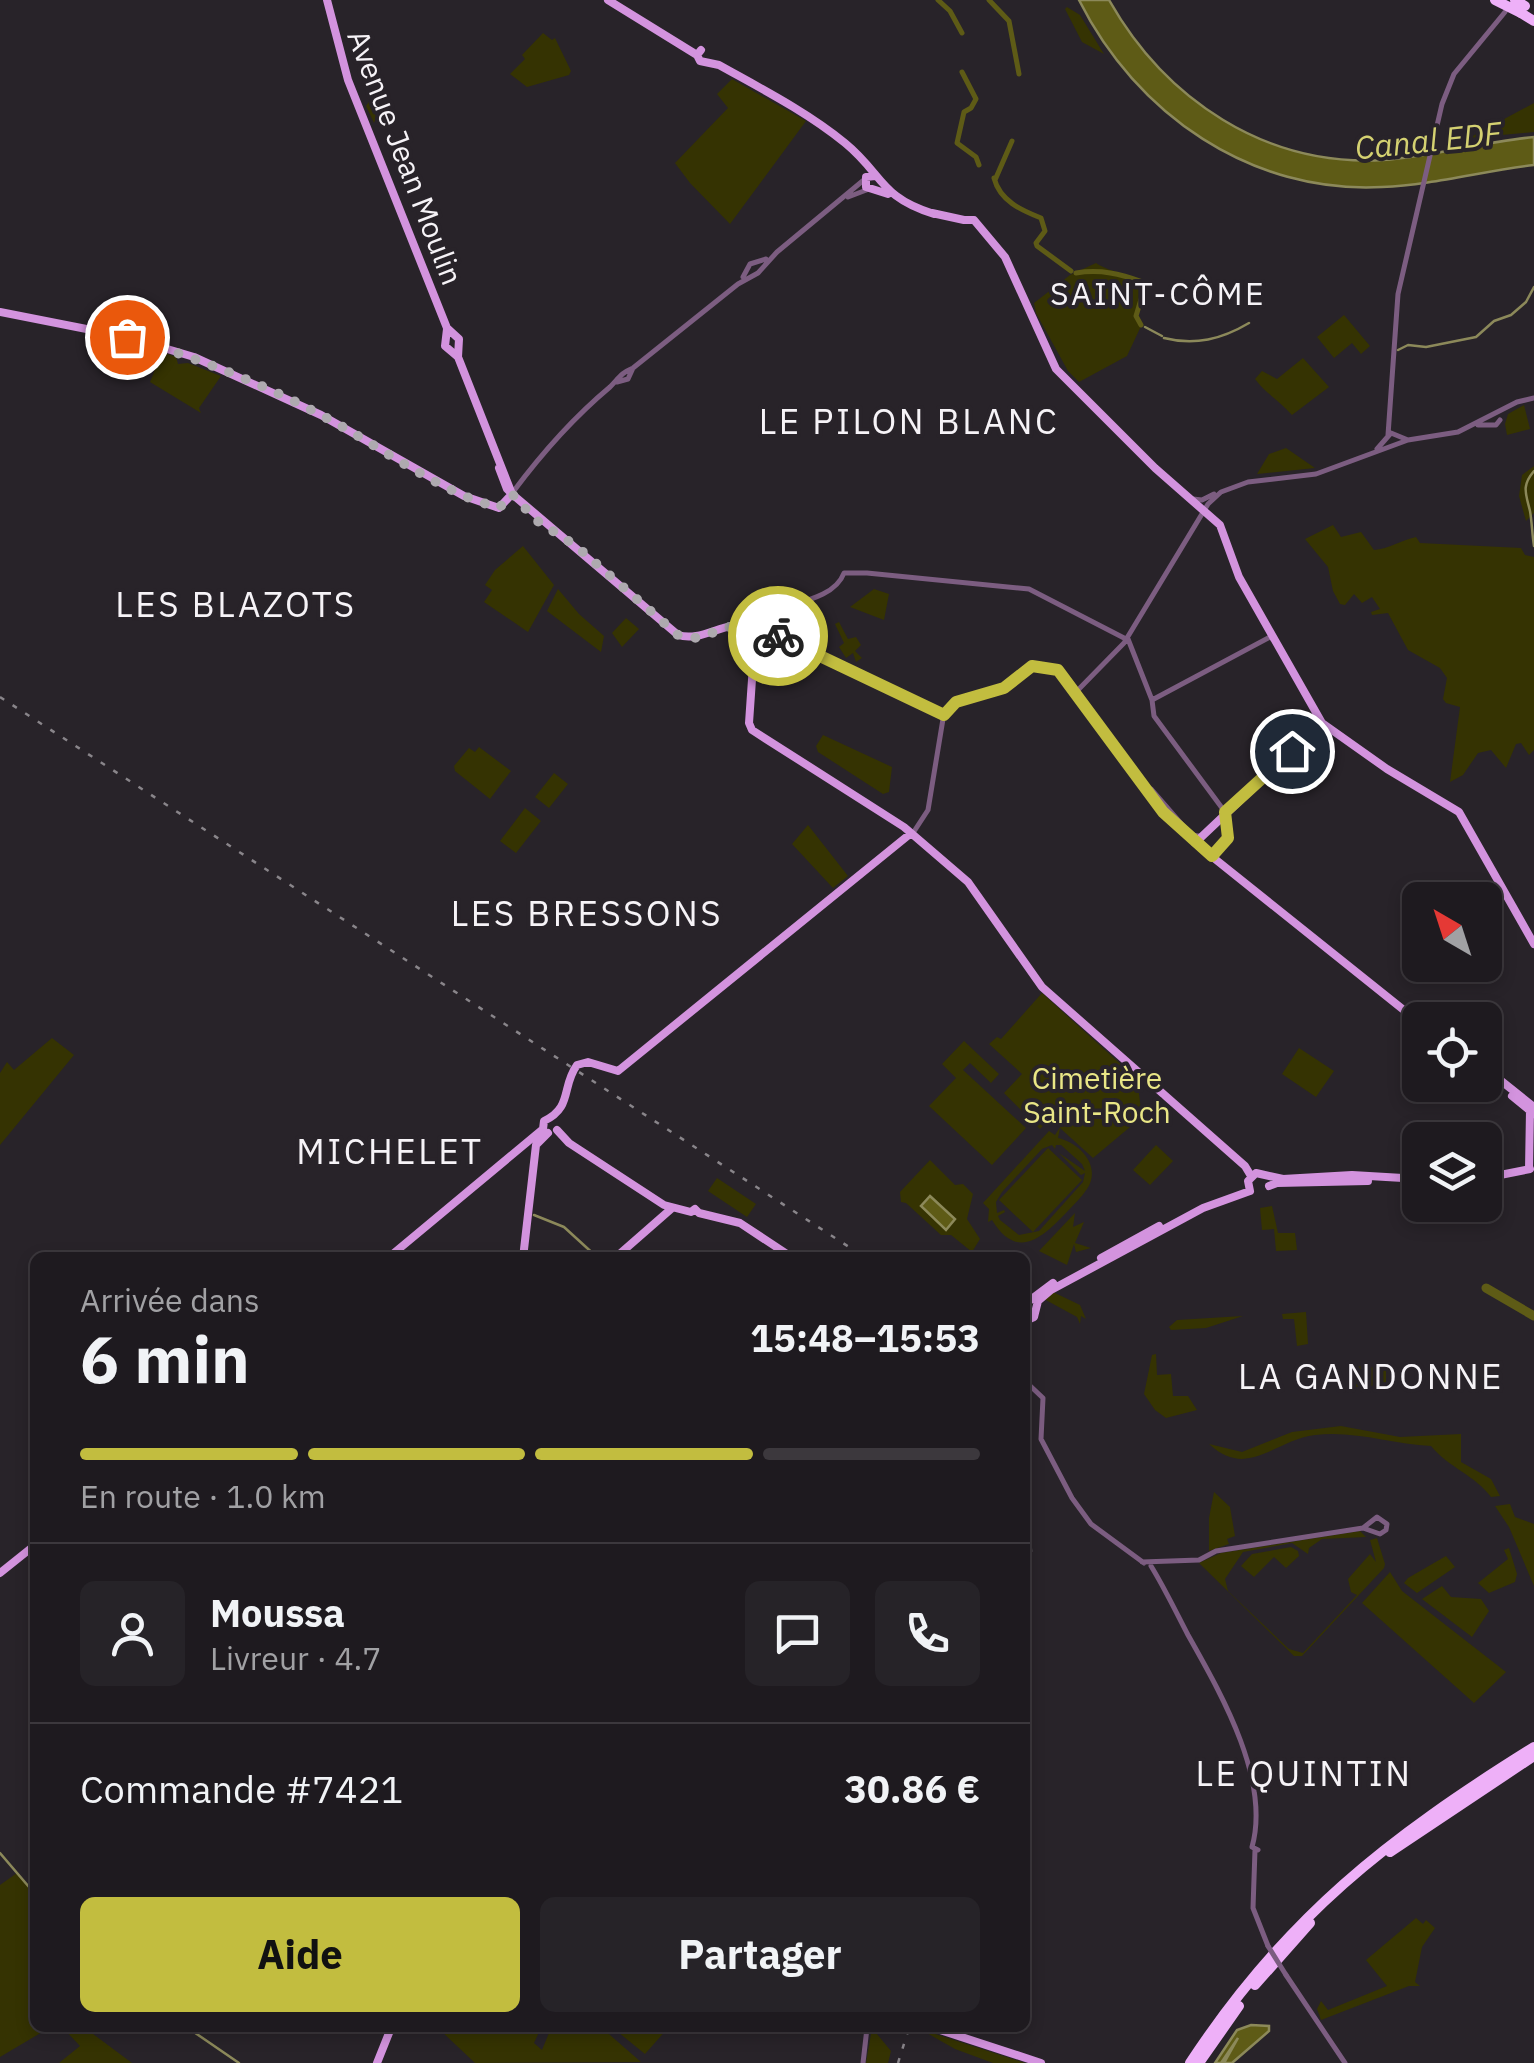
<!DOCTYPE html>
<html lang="fr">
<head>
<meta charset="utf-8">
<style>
	:root { --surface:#1e1a1f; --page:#262328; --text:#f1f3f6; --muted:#a1a1a4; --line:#3c383d; --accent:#c2bd3f }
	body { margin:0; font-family:"IBM Plex Sans",sans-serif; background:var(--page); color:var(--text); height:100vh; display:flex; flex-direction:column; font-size:38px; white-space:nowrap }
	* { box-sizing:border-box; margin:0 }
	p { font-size:32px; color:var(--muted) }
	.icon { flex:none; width:55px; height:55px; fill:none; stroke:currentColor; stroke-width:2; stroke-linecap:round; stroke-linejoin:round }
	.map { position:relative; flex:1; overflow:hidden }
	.panel { position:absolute; left:30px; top:1252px; width:1000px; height:780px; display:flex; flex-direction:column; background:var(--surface); border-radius:15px; box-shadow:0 5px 15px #0003,0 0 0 2px var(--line) }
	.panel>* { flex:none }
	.needle { width:65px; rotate:321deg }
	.controls { position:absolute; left:1402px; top:882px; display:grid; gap:20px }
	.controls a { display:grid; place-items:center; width:100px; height:100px; border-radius:15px; background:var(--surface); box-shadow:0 5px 15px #0003,0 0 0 2px var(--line); font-size:50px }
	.pin { position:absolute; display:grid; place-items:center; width:85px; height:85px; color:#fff; margin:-42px; border:5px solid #fff; border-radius:50%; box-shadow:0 2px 10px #0007 }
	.courier { position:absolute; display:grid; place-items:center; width:100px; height:100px; margin:-50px; border:8px solid #c2bd3f; border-radius:50%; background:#fff; color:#222; box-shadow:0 2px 12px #0007 }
	.head em { font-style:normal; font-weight:700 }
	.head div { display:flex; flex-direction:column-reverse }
	.head { display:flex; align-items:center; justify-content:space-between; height:170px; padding:0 50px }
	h1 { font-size:65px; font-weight:700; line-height:75px }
	.bar { display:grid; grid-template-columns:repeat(4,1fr); gap:15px 10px; align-content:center; height:120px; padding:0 50px }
	.bar i { height:12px; border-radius:8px; background:var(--line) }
	.bar .current { background:var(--accent) }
	.bar p { grid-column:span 4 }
	.line { display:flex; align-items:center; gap:25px; padding:0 50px; border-top:2px solid var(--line) }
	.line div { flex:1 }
	.round { display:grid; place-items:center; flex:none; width:105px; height:105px; border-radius:15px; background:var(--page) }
	.button { display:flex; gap:20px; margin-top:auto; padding:20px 50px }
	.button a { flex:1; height:115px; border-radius:15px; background:var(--accent); color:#111; font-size:40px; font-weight:700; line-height:115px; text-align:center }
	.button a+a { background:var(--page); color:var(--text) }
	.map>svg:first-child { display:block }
	.green { fill:#353302; fill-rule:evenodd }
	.water { fill:#5e5b16; stroke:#8c895a; stroke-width:2.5 }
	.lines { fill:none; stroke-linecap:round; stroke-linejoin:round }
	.stream { stroke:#8c895a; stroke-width:2.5 }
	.canal { stroke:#5e5b16; stroke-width:5 }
	.river { stroke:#5e5b16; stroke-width:9 }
	.minor { stroke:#7c5d81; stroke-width:5 }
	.major { stroke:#d393de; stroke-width:8 }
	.highway { stroke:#eeb0f8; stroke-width:10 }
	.rail { stroke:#89858a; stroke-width:2.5; stroke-dasharray:5 10; stroke-linecap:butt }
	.minor-bridge { stroke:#7c5d81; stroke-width:5 }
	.highway-bridge { stroke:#eeb0f8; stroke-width:10 }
	.done { stroke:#aeaaaf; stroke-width:10; stroke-dasharray:0 18 }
	.route { stroke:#c2bd3f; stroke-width:12 }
	.labels { text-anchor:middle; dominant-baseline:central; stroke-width:8; stroke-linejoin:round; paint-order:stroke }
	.street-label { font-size:30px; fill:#f6f3f7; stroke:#282329 }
	.park-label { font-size:30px; fill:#e9e686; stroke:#282329 }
	.water-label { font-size:32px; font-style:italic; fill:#d4d171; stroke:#282329 }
	.neighbourhood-label { font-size:32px; letter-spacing:2.5px; fill:#f6f3f7; stroke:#282329 }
	.quarter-label { font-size:35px; letter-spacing:2.5px; fill:#f6f3f7; stroke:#282329 }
</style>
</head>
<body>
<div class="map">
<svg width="1534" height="2063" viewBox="0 0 1534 2063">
	<rect width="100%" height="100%" fill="#282329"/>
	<path class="green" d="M1067 7 1080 15 1104 54 1082 42 1065 9Z
		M543 33 552 40 555 38 571 71 569 75 527 87 510 74 525 59 522 55Z
		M360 71 386 92 374 123 366 106 371 99Z
		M732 79 806 121 730 224 690 183 675 163 728 108 717 94Z
		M1534 103V132L1469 138Z
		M1096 263C1112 274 1134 273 1148 287L1138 314 1142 324 1127 356 1079 382 1068 371 1036 313 1034 303 1070 275Z
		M1344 315 1370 346 1361 354 1352 343 1334 358 1317 337Z
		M162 352 176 357 178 364 188 363 221 376 199 408 201 413 150 382Z
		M1303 358 1329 387 1292 415C1279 400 1266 394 1255 379L1262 371 1277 379Z
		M1524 405 1530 429 1507 435 1505 424 1508 414Z
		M1286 448 1315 468 1257 474 1269 454Z
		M1534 466V513L1526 521 1519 496 1522 475Z
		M1333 525 1341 537 1361 532 1374 550C1389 549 1401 540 1416 537L1420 543 1521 548 1525 555 1534 557V750L1529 755 1521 743 1516 744 1506 768 1491 750 1478 753 1463 775 1450 782 1460 707 1446 703 1443 699 1447 678 1440 668 1408 650 1388 613 1372 615 1371 612 1380 609 1372 597 1362 603 1354 594 1345 605 1340 604 1333 591 1328 567 1305 539Z
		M523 546 554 585 528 632 484 602 492 590 485 585 495 570Z
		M558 589 579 614 604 636 601 652 547 611Z
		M874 589 889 594 884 620 850 607Z
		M626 618 639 629 622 647 612 633Z
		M839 622 848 639 856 637 861 645 855 651 862 658 856 662 853 653 846 658 839 647 844 643 835 624Z
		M804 624 809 636 822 631 826 641 812 651 810 639 803 646 792 641 794 625Z
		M823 735 892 767 889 792 883 794 818 752 816 746Z
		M479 747 511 771 490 799 455 771 454 766 469 748 475 752Z
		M554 773 568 784 549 808 535 797Z
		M525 808 541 821 516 853 500 841Z
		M808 825 848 876 833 888 792 844Z
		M1042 993 1137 1079 1142 1117 1093 1158 1060 1128 1058 1138C1080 1143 1102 1166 1087 1189 1081 1198 1073 1205 1066 1213 1042 1238 1017 1261 992 1220L988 1222 989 1209 983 1203 1049 1131 1055 1135 1066 1118 1058 1111 1040 1129 1004 1093 1022 1074 989 1044 997 1037 1001 1039ZM1052 1145 1055 1149 1056 1145H1061L1082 1164 1085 1171 1059 1153 1081 1175 1085 1173 1083 1182 1039 1231 1019 1235 1000 1220 998 1216 1005 1212 1004 1210 997 1213 996 1202 1002 1192 1042 1149Z
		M52 1038 74 1055 0 1145V1073L7 1062 14 1070Z
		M964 1041 999 1074 991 1083 970 1063 963 1070 1026 1128 992 1165 929 1106 956 1078 942 1064Z
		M1299 1048 1334 1071 1316 1097 1282 1074Z
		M1156 1145 1173 1161 1150 1185 1133 1170Z
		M1048 1148 1082 1180 1033 1232 999 1200Z
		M930 1160 955 1185 963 1184 973 1194 967 1219 980 1239 972 1252 951 1235H941L906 1203 901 1202 900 1192Z
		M717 1178 756 1204 747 1217 708 1191Z
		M1272 1206 1278 1233H1295L1297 1250 1276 1251 1274 1229 1262 1230 1260 1208Z
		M1075 1213 1073 1227 1084 1222 1075 1243 1091 1248 1076 1252 1074 1244 1067 1265 1039 1251Z
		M1053 1292 1080 1305 1086 1319 1081 1316 1080 1324 1077 1317 1044 1299Z
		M1306 1312 1308 1344 1297 1346 1294 1319H1283L1282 1314Z
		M1243 1316 1206 1328 1171 1330 1169 1327 1177 1320Z
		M1156 1354 1157 1375 1171 1374 1173 1396H1188L1197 1410 1166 1418 1155 1410 1144 1394 1152 1355Z
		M1353 1366 1386 1368V1385L1354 1387Z
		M1341 1426 1400 1437 1461 1434V1462L1491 1479 1500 1496 1491 1497C1476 1476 1448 1467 1431 1446 1392 1444 1354 1430 1315 1435 1274 1440 1248 1480 1209 1444L1242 1452 1292 1432Z
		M1214 1492 1230 1507 1235 1536 1227 1539 1229 1544 1209 1551V1518Z
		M1510 1504 1515 1517 1534 1524V1586L1509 1527 1495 1506Z
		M1360 1531 1366 1537 1322 1539 1309 1548 1308 1554 1292 1543 1243 1552 1225 1579 1228 1591 1289 1649 1303 1653 1357 1595 1351 1592 1348 1579 1370 1554 1376 1562 1370 1540 1377 1538 1385 1564 1384 1568 1302 1656H1294L1199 1563 1221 1553Z
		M1291 1547 1298 1551 1299 1556 1286 1568 1274 1557 1254 1577 1241 1566 1252 1554Z
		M1509 1548 1517 1574 1515 1582 1489 1593 1478 1583 1508 1559 1504 1550Z
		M1446 1556 1455 1567 1417 1593 1404 1583 1408 1578Z
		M1390 1572 1402 1591 1506 1672 1474 1703 1362 1603Z
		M1442 1586 1451 1597 1481 1599 1489 1611 1472 1637 1422 1599Z
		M17 1873 35 1894V2028H49L0 2057V1885Z
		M1416 1918 1423 1924 1426 1920 1435 1928 1422 1947 1415 1982 1420 1986H1409L1321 2020 1317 2009 1321 2001 1328 2010 1387 1986 1366 1960Z
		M63 2028H85L132 2063H59L80 2046Z
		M438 2028H541L534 2043 542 2050 551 2028H602L641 2062 475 2063Z
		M613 2028H668L645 2054Z
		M872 2028 891 2051 888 2063H866Z
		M918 2028 926 2031 1025 2063H993L955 2049Z"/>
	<path class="water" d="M1079 0H1109C1165 99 1265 167 1383 160 1434 156 1483 142 1534 137V165C1483 171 1433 185 1382 187 1251 194 1136 114 1079 0Z
		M930 1196 955 1219 946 1230 921 1206Z
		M1251 2025 1269 2026V2031L1232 2063H1224L1238 2038 1221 2063H1215L1237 2030Z"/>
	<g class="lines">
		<path class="stream" d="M1145 327 1162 336
			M1164 338C1195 346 1222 339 1249 323
			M1398 350 1408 345 1426 347 1476 337 1494 321 1511 315 1526 302 1534 287
			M1534 471C1521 486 1526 494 1530 511 1532 522 1532 534 1534 546
			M534 1215 564 1227 598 1258
			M0 1853 35 1894
			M188 2028 239 2063"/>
		<path class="canal" d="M938 0 950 11 962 33
			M989 0 1009 21 1019 74
			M962 72 976 99 971 108 964 112 957 143 976 157 979 165
			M994 178C1000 201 1021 210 1041 218L1045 231 1036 243 1037 246 1071 271
			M995 180 1012 141
			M1076 273C1101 269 1120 274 1143 282L1145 286 1136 316 1141 325
			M109 339 160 351"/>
		<path class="river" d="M1486 1288 1534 1316"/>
		<path class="minor" d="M848 197 869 189
			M743 277 750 264 766 259
			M617 382 628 379 633 368
			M1478 425H1496L1500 420
			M1388 435 1398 294 1442 104 1454 74 1505 12
			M1377 449 1391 433 1408 440
			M513 492C542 453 573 418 610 387 619 378 621 373 633 368L738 284 758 273 777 252 865 179
			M1193 499 1202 500 1214 494
			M747 625C769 603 832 606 844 573H867L1029 589 1126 639
			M750 628 765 630 944 715
			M1128 639 1152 700 1154 716 1225 812
			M1077 691 1124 643 1208 504 1221 492 1248 482 1316 474 1408 440 1458 432 1517 402 1534 398
			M1152 700 1272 636
			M1146 789H1151L1191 835 1199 836
			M913 833 928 810 943 719C956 693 983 699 1005 687 1018 681 1023 666 1038 665 1050 664 1058 669 1067 677L1163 812 1195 843
			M1025 1381 1043 1398 1041 1439 1072 1498 1091 1524 1144 1563
			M1142 1562 1199 1560 1216 1551 1363 1528 1377 1517 1387 1524 1386 1530 1380 1534 1363 1528
			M1151 1566C1164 1587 1176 1612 1188 1635 1220 1692 1271 1779 1252 1847L1258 1850
			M1255 1850 1253 1908 1268 1946
			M1286 1975 1345 2063
			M863 2063 867 2028"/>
		<path class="major" d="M327 0 348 80 447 328 459 339 458 357 512 494
			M608 0 697 55
			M701 50 697 55 700 61 719 65C762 89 807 112 845 143 883 174 879 197 934 214
			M875 176 866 177V187L888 194
			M932 213 964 220H974L1005 257 1056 369 1155 468 1220 525 1239 577 1322 723 1387 769 1459 812 1534 944
			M0 312 127 337 194 357 321 415 464 496 499 508 512 494
			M447 329 445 346 458 357
			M499 468 507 489 513 495
			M512 494 678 635C703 643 727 618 750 628L755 636 749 723 752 730 904 827 968 882 1042 987 1245 1166 1251 1176
			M1322 723 1195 843 1420 1023
			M1212 856 1228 838 1225 812
			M1485 1068 1534 1107
			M1512 1096 1534 1114
			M557 1130 569 1143 664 1205 691 1212 695 1209 699 1213 740 1223 793 1258
			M1529 1169 1530 1110
			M1485 1178 1530 1169
			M1269 1186 1277 1183 1368 1181
			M1250 1191 1248 1181 1256 1173 1283 1179 1352 1175 1420 1179
			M388 1258 543 1129 544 1121C573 1107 561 1087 577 1065L588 1062 618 1071 910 834
			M523 1258 536 1145 548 1133
			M615 1258 671 1209
			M1101 1258 1159 1226
			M1029 1301 1053 1283
			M1025 1321 1034 1317 1038 1301 1051 1290 1203 1208 1250 1191
			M0 1573 35 1545
			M934 2028 1041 2063
			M377 2063 391 2028"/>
		<path class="highway" d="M1521 13 1534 21
			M1390 1852 1534 1756
			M1255 1985 1310 1923
			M1190 2063C1286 1917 1388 1838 1534 1747
			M1199 2063 1239 2006"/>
		<path class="rail" d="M0 697 866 1258
			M1025 1472 1031 1551 1025 1617
			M898 2063 909 2028"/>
		<path class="minor-bridge" d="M1268 1946 1286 1975"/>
		<path class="highway-bridge" d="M1495 0 1521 13
			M1515 0 1525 6"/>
	</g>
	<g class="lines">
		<path class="done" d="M127 337C194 357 257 381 319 414 371 441 420 478 474 500L499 508 512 494 536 520 576 546 678 635 697 638 738 624 778 636"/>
		<path class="route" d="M778 636 944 715 956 702 1004 688 1032 666 1058 670 1163 812 1212 856 1228 838 1225 812 1292 751"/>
	</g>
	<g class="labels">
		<g class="street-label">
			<text transform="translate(406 157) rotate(69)">Avenue Jean Moulin</text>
		</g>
		<g class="park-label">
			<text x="1097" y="1077">Cimetière<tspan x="1097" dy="34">Saint-Roch</tspan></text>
		</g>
		<g class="water-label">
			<text transform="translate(1428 140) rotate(-6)">Canal EDF</text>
		</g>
		<g class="neighbourhood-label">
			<text x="1158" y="293">SAINT-CÔME</text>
		</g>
		<g class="quarter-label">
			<text x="909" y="421">LE PILON BLANC</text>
			<text x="236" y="604">LES BLAZOTS</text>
			<text x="587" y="913">LES BRESSONS</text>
			<text x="390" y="1151">MICHELET</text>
			<text x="1371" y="1376">LA GANDONNE</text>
			<text x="1304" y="1773">LE QUINTIN</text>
		</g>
	</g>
</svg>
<div class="controls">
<a><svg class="needle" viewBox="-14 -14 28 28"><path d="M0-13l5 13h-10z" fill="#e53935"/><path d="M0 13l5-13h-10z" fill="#a1a1a4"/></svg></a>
<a><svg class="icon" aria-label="locate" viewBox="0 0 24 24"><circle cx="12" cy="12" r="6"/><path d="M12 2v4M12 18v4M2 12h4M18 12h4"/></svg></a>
<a><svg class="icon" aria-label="layers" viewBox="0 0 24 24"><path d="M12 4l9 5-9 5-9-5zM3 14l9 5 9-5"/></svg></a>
</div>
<div class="pin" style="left:127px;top:337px;background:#ea580c"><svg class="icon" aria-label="bag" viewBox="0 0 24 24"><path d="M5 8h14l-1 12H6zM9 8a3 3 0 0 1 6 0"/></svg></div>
<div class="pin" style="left:1292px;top:751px;background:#1f2937"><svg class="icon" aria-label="home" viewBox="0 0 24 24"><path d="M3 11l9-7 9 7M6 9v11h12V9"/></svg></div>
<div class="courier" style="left:778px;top:636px"><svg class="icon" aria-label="bike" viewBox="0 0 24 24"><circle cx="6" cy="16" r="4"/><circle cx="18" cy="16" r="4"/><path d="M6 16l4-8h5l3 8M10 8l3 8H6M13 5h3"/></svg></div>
<section class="panel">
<div class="head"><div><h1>6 min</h1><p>Arrivée dans</p></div><em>15:48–15:53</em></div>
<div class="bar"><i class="current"></i><i class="current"></i><i class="current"></i><i></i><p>En route · 1.0 km</p></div>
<div class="line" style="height:180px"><a class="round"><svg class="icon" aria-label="person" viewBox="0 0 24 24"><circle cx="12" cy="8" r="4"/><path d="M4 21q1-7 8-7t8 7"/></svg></a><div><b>Moussa</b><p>Livreur · 4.7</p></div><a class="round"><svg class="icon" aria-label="chat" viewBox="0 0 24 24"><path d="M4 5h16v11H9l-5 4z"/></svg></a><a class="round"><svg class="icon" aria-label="phone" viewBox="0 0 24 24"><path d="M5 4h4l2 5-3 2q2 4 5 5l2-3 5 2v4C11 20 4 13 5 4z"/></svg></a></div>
<div class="line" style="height:130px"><div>Commande #7421</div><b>30.86 €</b></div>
<div class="button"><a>Aide</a><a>Partager</a></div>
</section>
</div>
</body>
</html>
